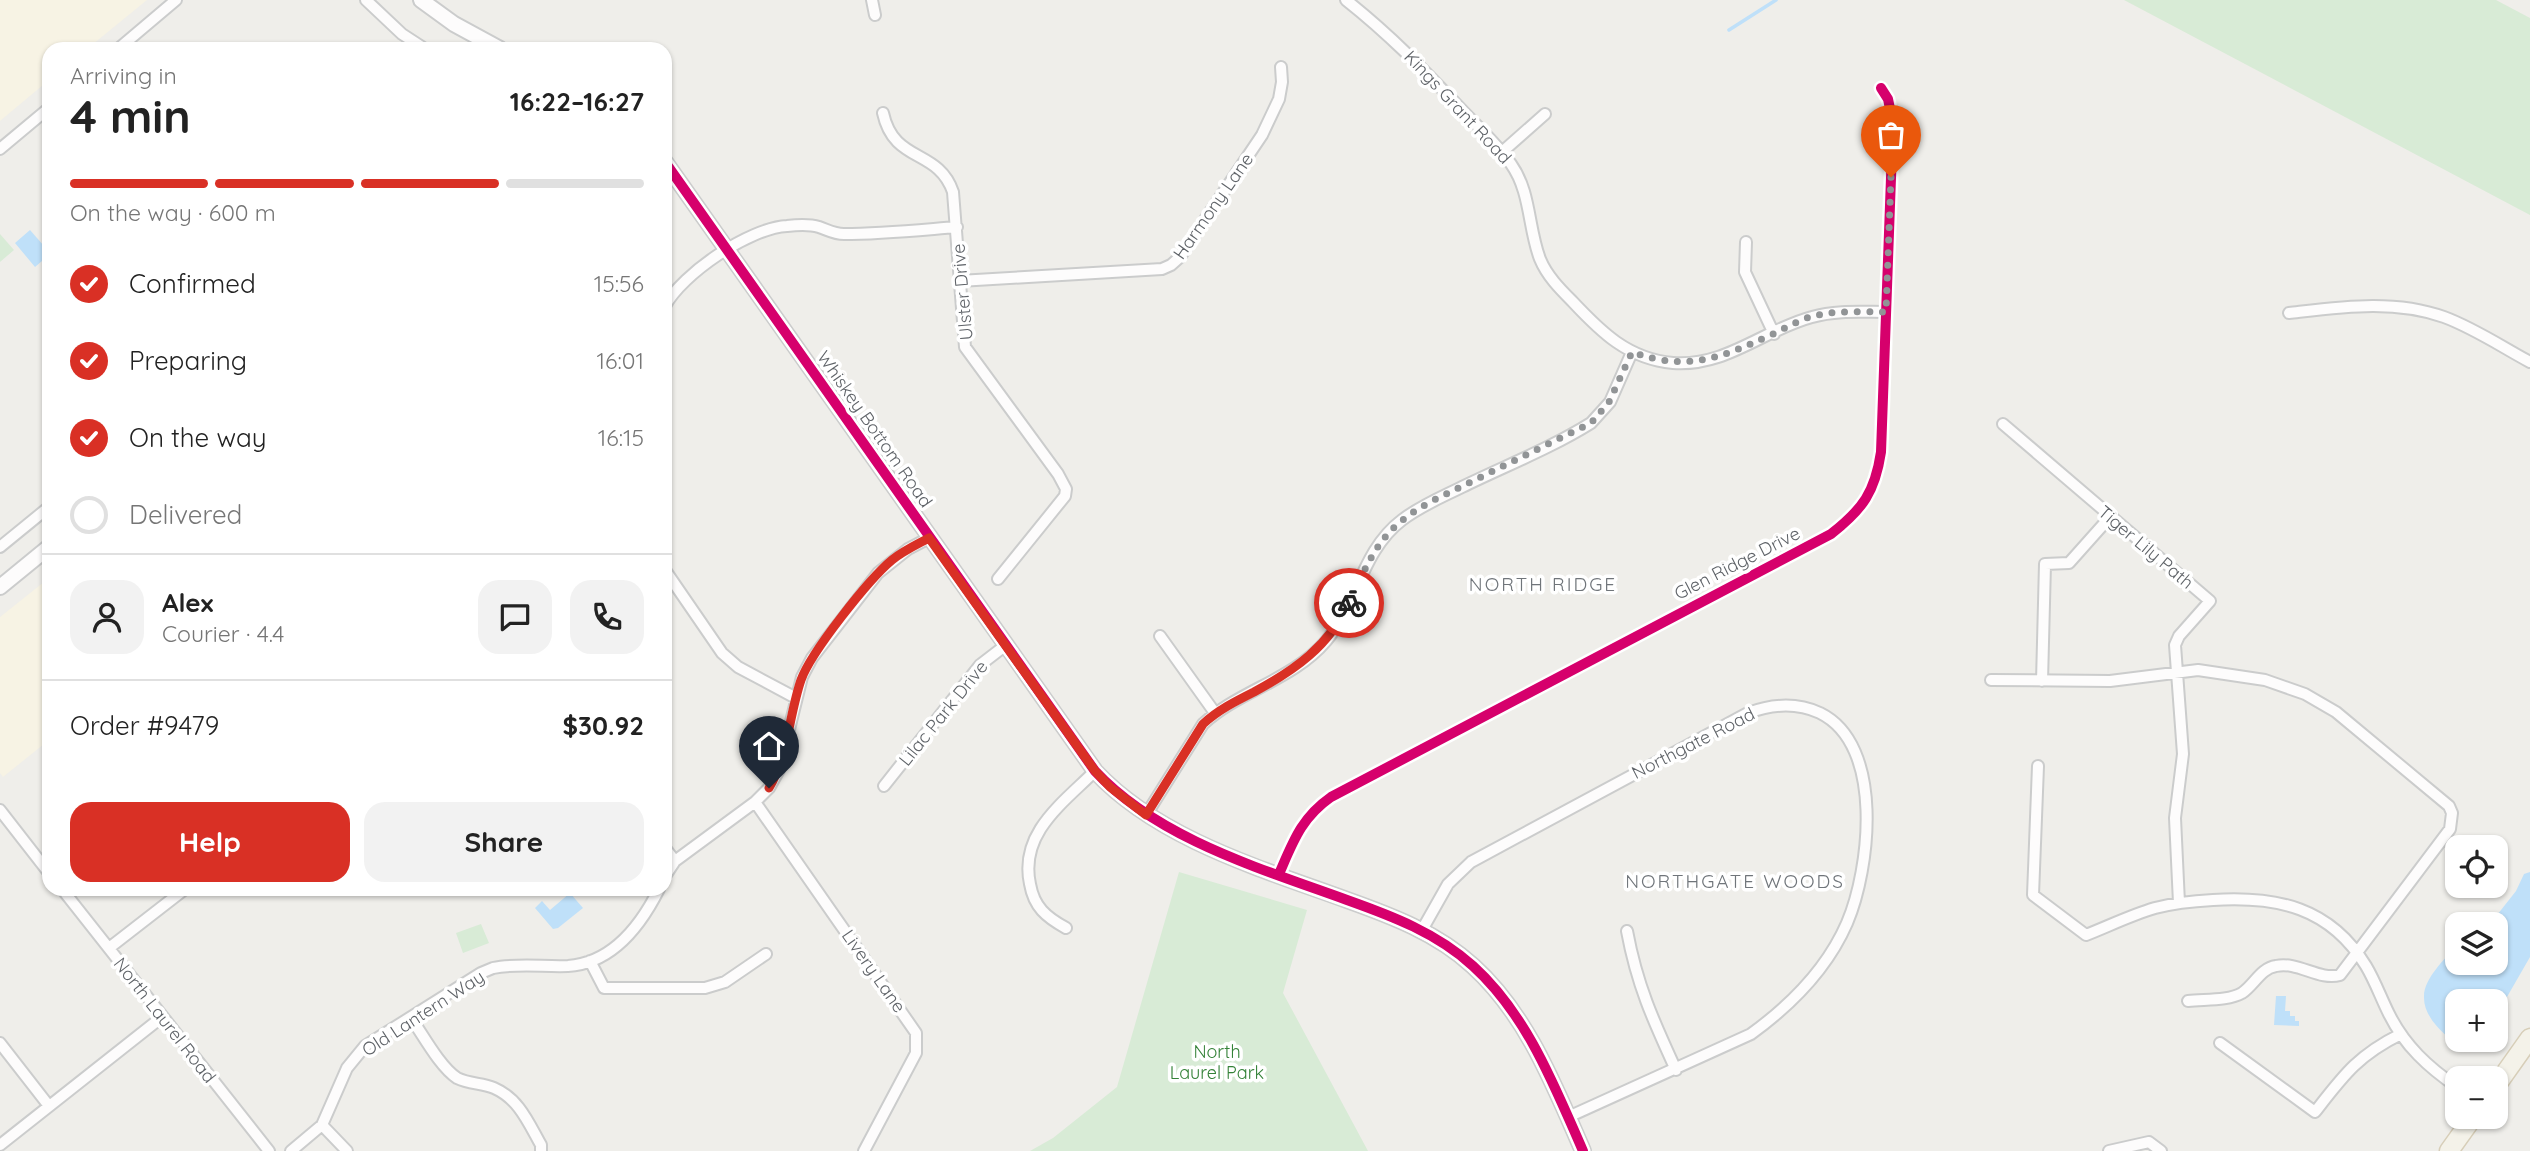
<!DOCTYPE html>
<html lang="en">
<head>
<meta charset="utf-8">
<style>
	:root { --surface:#fff; --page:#f2f2f2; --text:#222; --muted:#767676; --line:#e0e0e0; --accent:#d93025 }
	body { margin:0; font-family:Quicksand,sans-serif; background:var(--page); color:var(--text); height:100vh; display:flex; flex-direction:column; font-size:26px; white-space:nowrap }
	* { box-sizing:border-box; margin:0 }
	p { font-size:23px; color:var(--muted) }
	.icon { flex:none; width:38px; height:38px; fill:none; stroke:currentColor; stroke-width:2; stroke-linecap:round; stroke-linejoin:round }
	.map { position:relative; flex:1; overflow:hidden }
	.side { position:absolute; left:42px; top:42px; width:630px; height:854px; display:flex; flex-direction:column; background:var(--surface); border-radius:21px; box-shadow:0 2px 5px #0004 }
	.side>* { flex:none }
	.buttons { position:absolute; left:2445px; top:835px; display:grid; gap:14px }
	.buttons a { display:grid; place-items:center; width:63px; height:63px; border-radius:14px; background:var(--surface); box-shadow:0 2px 5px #0004; font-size:35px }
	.pin { position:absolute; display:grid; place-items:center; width:60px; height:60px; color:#fff; margin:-72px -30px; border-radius:50% 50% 50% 0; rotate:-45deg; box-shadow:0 0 7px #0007 }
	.pin .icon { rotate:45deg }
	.courier { position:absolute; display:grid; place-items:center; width:70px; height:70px; margin:-35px; border:5px solid #d93025; border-radius:50%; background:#fff; color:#222; box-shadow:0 2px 9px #0007 }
	.headline em { font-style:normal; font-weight:800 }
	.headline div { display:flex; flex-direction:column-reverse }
	.headline { display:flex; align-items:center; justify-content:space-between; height:119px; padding:0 28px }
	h1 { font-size:46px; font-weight:800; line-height:52px }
	.bar { display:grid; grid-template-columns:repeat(4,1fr); gap:10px 7px; align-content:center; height:84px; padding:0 28px }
	.bar i { height:9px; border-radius:5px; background:var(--line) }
	.bar .on { background:var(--accent) }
	.bar p { grid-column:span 4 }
	.line { display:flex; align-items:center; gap:18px; padding:0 28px; border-top:2px solid var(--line) }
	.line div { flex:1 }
	.round { display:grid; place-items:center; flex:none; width:74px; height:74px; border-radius:21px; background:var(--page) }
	ol { padding:0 28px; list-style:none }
	li { display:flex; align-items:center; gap:21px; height:77px }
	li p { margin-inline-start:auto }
	li .icon { padding:7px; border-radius:50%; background:var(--accent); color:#fff; stroke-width:4 }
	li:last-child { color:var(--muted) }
	li i { width:38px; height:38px; border:4px solid var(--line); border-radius:50% }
	.cta { display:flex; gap:14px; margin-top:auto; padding:14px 28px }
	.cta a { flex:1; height:80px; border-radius:21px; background:var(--accent); color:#fff; font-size:28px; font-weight:800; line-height:80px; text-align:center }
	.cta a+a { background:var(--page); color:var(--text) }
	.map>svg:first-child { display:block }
	.commercial { fill:#f7f3e4 }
	.green { fill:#d8ebd6 }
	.water { fill:#bfe0f9 }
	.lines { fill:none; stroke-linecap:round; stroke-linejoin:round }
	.stream { stroke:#bfe0f9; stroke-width:3.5 }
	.minor-casing { stroke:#cbcccc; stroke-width:14 }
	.tertiary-casing { stroke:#cbcccc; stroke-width:18 }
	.primary-casing { stroke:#d7ceb8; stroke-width:21 }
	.minor { stroke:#fdfcfc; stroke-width:10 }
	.tertiary { stroke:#fdfcfc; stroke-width:14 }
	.primary { stroke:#f4f2e9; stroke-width:18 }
	.cycleway-casing { stroke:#fff; stroke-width:15 }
	.cycleway { stroke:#d6006c; stroke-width:10 }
	.done { stroke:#919496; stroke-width:7; stroke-dasharray:0 12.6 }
	.route { stroke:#d93025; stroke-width:9 }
	.labels { text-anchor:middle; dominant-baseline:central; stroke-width:7; stroke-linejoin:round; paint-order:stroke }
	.street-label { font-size:18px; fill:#5f6368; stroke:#fff }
	.park-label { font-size:18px; fill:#348238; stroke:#fff }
	.neighbourhood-label { font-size:19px; letter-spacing:2px; fill:#70757a; stroke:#fff }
</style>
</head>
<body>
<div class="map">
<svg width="2530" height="1151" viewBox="0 0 2530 1151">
	<rect width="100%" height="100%" fill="#efeeea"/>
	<path class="commercial" d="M0 0H147L87 49H49V80L0 121Z
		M49 578V740L3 777 0 773V617Z"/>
	<path class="green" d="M2124 0H2496L2530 18V215Z
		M0 234 14 250 0 262Z
		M1179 872 1307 910 1283 993 1368 1151H1030L1053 1138 1117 1087Z
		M481 924 489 943 463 953 456 933Z"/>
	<path class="water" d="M30 230 44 246 49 242V255L35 267 15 243Z
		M2530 872V957L2496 1016V1001H2457V1040H2479L2473 1046 2463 1048C2446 1037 2423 1018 2424 996 2424 979 2445 958 2457 946V962H2496V924H2490L2516 891 2524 874Z
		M570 893 583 908 558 928 553 929 535 908 542 901 550 910Z
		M2276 996H2286L2285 1011H2290V1016H2295V1021H2299V1026L2274 1025Z"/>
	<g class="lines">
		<path class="stream" d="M1729 30 1776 0"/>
		<g class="minor-casing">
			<path id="minor" d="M366 0 402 34 425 49
				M872 0 875 15
				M1346 0C1389 34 1423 69 1461 109 1478 127 1497 144 1511 164 1531 192 1528 228 1540 259 1547 276 1560 289 1572 301 1601 332 1628 359 1673 363 1726 367 1763 330 1812 317 1836 310 1861 312 1886 312
				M118 49 176 0
				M883 113C894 164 938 148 953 192L965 347 1058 474 1066 489 1065 496 998 579
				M0 149 49 108
				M1502 152 1545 114
				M1746 242 1745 272 1774 334
				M959 281 1162 269 1171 265 1180 257 1262 135 1279 99 1282 82 1281 67
				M665 306C682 274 749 228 787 226 796 225 809 224 819 227 828 230 834 234 844 234 881 234 919 230 957 227
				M2289 313C2341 307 2394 299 2444 317 2474 328 2502 347 2530 362
				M2003 424 2210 601 2179 636 2175 645 2183 754 2175 818 2179 903
				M0 547 49 507
				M665 570 722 653 738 667 796 698
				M1160 636 1215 713
				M1991 680 2110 681 2198 670 2265 680 2305 694 2336 712 2449 806 2452 813 2450 829 2340 975C2319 981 2298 961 2276 966 2261 968 2254 985 2242 993 2228 1001 2204 999 2188 1001
				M2042 681 2045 564 2069 563 2110 517
				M2038 766 2033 895 2086 935C2109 926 2131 915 2155 908 2174 903 2194 901 2213 900 2277 896 2330 907 2366 966 2375 981 2381 998 2389 1014 2405 1046 2428 1067 2457 1087
				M884 786 980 665 1006 645
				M755 802 916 1033V1053L864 1151
				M0 810 49 873
				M1146 815 1203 724C1240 690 1293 680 1326 641 1357 604 1362 550 1402 520 1420 506 1442 497 1462 487 1505 466 1551 448 1591 423L1610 402 1632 352
				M665 848 675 861
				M1279 874C1293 842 1301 818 1331 797L1831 534C1863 509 1875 492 1881 452L1893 123 1888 99 1881 88
				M665 876 675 861 755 802 769 788 779 770 802 677 812 658 878 573 908 549 929 538
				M62 889 269 1151
				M1066 928C1046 917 1034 907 1030 884 1019 833 1063 803 1095 771
				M1422 930 1448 884 1471 862 1748 713C1772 704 1796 702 1820 713 1885 745 1870 869 1847 923 1827 969 1791 1005 1751 1034L1568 1117
				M1627 931C1637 985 1653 1020 1676 1070
				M109 948 185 889
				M590 961 604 988H705L725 982 766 954
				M411 1018C423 1035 440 1067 457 1078 469 1084 482 1083 494 1088 519 1099 528 1122 541 1145V1151
				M0 1043 49 1106
				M2220 1043 2315 1112C2343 1076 2358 1055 2401 1034
				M322 1125 347 1151
				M0 1145 162 1017
				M291 1151 322 1125 347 1068 365 1046 481 973 493 968C517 963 544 967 568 966 613 963 641 925 659 889
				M2109 1151 2149 1142 2161 1151"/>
		</g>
		<g class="tertiary-casing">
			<path id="tertiary" d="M421 0 454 24 500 49
				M665 162 1095 771C1158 839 1262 869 1347 900 1392 916 1437 933 1473 966 1527 1015 1554 1085 1583 1151
				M0 587 49 547"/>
		</g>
		<g class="primary-casing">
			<path id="primary" d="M2496 1086 2530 1038
				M2449 1151 2474 1116"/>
		</g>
		<use href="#minor" class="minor"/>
		<use href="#tertiary" class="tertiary"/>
		<use href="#primary" class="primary"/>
		<g class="cycleway-casing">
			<path id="cycleway" d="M665 162 1095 771C1158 839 1262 869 1347 900 1392 916 1437 933 1473 966 1527 1015 1554 1085 1583 1151
				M1279 874C1293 842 1301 818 1331 797L1831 534C1863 509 1875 492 1881 452L1893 123 1888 99 1881 88"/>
		</g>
		<use href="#cycleway" class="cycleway"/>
	</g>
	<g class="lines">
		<path class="done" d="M1349 603C1373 552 1381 528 1434 500L1591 423 1609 402 1632 352C1688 372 1720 358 1771 335 1784 329 1797 321 1810 317 1834 310 1861 312 1886 312L1891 177"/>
		<path class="route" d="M769 788C788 756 789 715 801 680 811 652 869 579 892 560 903 551 916 545 929 538L1095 771 1110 787 1146 815 1203 724C1218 710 1236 701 1254 692 1295 670 1329 646 1349 603"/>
	</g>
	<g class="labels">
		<g class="street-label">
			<text transform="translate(1458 107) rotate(47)">Kings Grant Road</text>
			<text transform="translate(1213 206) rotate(-55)">Harmony Lane</text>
			<text transform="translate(962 292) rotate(-95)">Ulster Drive</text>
			<text transform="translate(875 429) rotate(55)">Whiskey Bottom Road</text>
			<text transform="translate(2146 547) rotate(40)">Tiger Lily Path</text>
			<text transform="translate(1737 563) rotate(-27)">Glen Ridge Drive</text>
			<text transform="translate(943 713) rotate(-51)">Lilac Park Drive</text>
			<text transform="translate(1693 743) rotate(-27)">Northgate Road</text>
			<text transform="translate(874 971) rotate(55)">Livery Lane</text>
			<text transform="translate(423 1013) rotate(-33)">Old Lantern Way</text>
			<text transform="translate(165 1020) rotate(52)">North Laurel Road</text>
		</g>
		<g class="park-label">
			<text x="1217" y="1051">North<tspan x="1217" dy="21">Laurel Park</tspan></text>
		</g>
		<g class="neighbourhood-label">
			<text x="1543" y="584">NORTH RIDGE</text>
			<text x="1735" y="881">NORTHGATE WOODS</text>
		</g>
	</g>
</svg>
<div class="buttons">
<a><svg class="icon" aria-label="locate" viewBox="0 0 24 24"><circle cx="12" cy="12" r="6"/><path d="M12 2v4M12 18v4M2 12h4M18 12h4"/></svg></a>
<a><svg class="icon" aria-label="layers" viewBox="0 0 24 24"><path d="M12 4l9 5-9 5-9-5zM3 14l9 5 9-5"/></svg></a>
<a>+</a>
<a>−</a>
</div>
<div class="pin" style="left:1891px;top:177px;background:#ea580c"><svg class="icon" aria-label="bag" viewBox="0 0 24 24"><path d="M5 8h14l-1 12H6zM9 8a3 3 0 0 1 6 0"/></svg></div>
<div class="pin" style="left:769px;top:788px;background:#1f2937"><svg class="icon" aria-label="home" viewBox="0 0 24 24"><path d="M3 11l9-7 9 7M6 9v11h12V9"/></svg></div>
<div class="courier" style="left:1349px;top:603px"><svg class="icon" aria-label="bike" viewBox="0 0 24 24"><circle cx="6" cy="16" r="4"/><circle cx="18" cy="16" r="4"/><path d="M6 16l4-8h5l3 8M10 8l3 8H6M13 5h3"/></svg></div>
<section class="side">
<div class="headline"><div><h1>4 min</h1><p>Arriving in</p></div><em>16:22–16:27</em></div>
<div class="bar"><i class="on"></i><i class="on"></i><i class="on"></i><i></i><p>On the way · 600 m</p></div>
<ol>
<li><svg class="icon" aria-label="check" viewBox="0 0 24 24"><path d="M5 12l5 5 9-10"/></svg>Confirmed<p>15:56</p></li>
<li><svg class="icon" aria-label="check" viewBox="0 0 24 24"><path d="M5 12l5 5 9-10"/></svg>Preparing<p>16:01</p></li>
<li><svg class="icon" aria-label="check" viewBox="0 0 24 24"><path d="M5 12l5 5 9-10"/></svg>On the way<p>16:15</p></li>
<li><i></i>Delivered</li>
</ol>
<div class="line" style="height:126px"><a class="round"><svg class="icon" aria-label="person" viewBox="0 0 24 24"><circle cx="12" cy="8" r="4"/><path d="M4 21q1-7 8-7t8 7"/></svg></a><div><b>Alex</b><p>Courier · 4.4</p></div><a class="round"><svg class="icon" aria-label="chat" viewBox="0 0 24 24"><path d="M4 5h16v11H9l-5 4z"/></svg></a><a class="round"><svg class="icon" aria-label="phone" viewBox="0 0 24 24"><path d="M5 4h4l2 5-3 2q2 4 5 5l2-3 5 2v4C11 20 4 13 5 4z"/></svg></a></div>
<div class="line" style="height:91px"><div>Order #9479</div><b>$30.92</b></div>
<div class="cta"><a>Help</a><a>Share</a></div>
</section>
</div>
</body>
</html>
